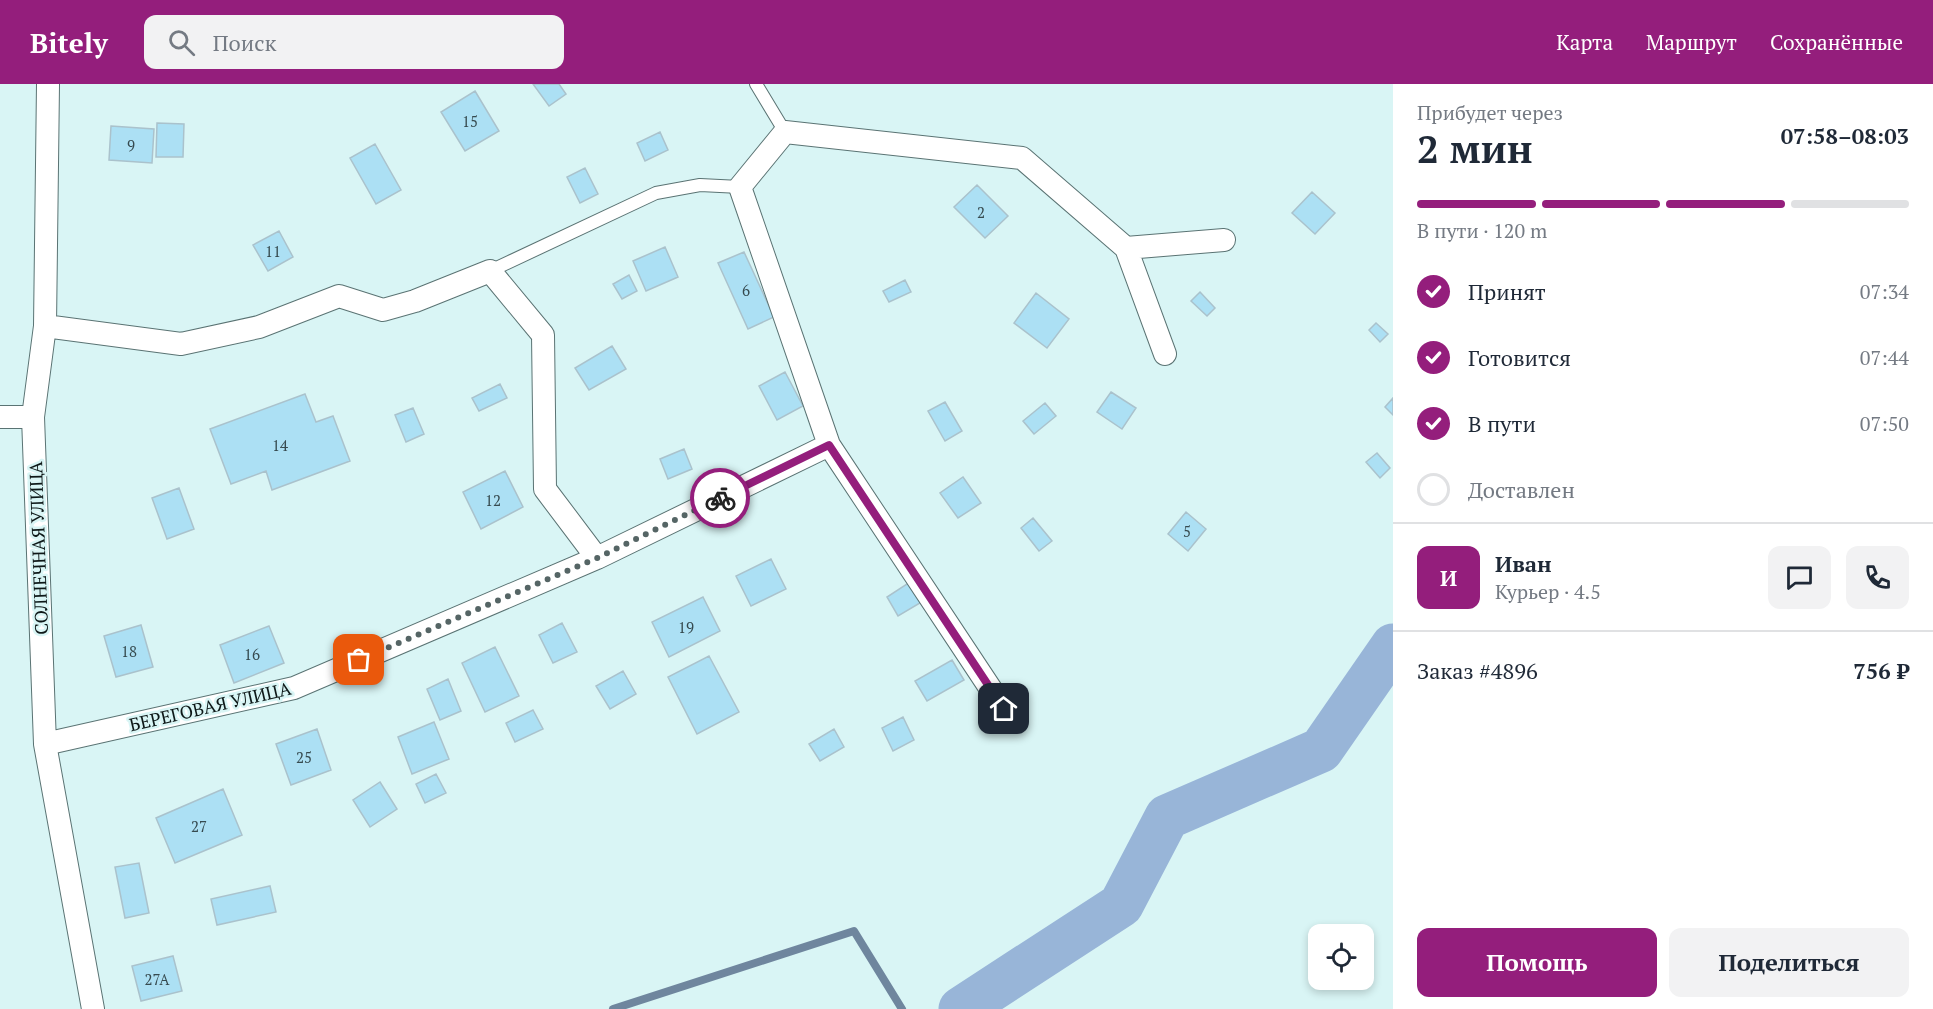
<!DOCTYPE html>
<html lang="ru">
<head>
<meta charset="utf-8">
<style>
	:root { --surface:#fff; --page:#f2f2f3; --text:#1f2937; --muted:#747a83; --line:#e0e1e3; --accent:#941e7c }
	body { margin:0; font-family:"PT Serif",serif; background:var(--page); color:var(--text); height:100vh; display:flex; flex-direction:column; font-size:22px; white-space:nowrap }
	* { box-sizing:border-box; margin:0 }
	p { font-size:20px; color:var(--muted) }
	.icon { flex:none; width:33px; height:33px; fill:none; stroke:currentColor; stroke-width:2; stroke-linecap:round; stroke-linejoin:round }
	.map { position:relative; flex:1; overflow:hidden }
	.details { display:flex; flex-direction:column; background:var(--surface); width:540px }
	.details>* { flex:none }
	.buttons { position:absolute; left:1308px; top:840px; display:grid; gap:12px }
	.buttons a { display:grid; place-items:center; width:66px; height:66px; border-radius:12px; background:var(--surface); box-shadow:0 3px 9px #0003; font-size:30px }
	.pin { position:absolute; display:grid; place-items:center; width:51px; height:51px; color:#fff; margin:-26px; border-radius:12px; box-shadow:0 3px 9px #0006 }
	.courier { position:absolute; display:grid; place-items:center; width:60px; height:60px; margin:-30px; border:4px solid #941e7c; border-radius:50%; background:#fff; color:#222; box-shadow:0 2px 8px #0007 }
	.head em { font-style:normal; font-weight:600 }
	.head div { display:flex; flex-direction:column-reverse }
	.head { display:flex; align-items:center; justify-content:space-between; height:102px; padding:0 24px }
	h1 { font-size:39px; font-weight:600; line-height:45px }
	.bar { display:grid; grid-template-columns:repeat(4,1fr); gap:9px 6px; align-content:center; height:72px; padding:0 24px }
	.bar i { height:8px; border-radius:4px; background:var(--line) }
	.bar .active { background:var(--accent) }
	.bar p { grid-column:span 4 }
	.line { display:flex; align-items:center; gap:15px; padding:0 24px; border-top:2px solid var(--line) }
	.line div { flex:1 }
	.round { display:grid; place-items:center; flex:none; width:63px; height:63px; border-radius:12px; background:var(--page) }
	ol { padding:0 24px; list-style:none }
	li { display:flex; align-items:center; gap:18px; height:66px }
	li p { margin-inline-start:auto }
	li .icon { padding:6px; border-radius:50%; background:var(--accent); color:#fff; stroke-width:4 }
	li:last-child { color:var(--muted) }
	li i { width:33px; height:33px; border:3px solid var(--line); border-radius:50% }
	.action { display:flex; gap:12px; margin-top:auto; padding:12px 24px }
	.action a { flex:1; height:69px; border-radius:12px; background:var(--accent); color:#fff; font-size:24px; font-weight:600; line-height:69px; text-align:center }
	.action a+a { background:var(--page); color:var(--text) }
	header { display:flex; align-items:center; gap:36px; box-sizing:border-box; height:84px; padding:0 30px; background:var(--accent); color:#fff }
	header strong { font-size:28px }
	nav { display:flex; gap:33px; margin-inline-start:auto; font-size:21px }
	.search { width:420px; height:54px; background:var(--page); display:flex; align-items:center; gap:15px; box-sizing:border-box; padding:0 21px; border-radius:12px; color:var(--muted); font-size:22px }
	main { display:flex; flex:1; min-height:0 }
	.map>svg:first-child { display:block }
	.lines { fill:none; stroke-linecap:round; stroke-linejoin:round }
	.stream { stroke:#6f869e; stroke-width:8 }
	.river { stroke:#98b5d8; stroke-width:45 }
	.building { fill:#ace0f4; stroke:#aac2cc; stroke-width:1.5 }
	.service-casing { stroke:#5a7373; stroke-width:14 }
	.minor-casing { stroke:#5a7373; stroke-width:24 }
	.service { stroke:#fff; stroke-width:12 }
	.minor { stroke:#fff; stroke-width:22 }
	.done { stroke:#556565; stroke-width:6; stroke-dasharray:0 10.8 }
	.route { stroke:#941e7c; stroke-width:8 }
	.labels { text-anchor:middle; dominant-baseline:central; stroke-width:5; stroke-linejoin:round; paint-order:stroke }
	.number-label { font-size:15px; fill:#364a4f }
	.street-label { font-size:18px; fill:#0e1818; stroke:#d9f5f5 }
</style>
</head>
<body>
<header>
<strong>Bitely</strong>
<div class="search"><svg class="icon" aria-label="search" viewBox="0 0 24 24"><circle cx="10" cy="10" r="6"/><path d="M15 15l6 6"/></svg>Поиск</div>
<nav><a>Карта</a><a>Маршрут</a><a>Сохранённые</a></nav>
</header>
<main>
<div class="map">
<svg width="1393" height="925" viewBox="0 0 1393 925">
	<rect width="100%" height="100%" fill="#d9f5f5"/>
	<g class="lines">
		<path class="stream" d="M613 925 854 847 902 925"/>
		<path class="river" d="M961 925 1121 821 1167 733 1321 666 1393 562"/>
	</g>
	<path class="building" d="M533 0H559L566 10 549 22Z
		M475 7 499 47 465 67 441 28Z
		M157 39 184 40 183 73H156Z
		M111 42 154 45 152 79 109 76Z
		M660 48 668 66 645 77 637 59Z
		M375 60 401 106 376 120 350 74Z
		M585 84 598 110 580 119 567 93Z
		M977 101 1008 132 985 154 954 123Z
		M1312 108 1335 129 1315 150 1292 129Z
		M279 147 293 173 268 187 253 161Z
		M665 163 678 193 646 207 633 177Z
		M744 168 774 233 748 245 718 179Z
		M629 191 637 207 622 215 613 200Z
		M905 196 911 208 889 218 883 207Z
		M1200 208 1215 224 1207 232 1191 217Z
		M1036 209 1069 235 1047 264 1014 239Z
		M1376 239 1388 250 1380 258 1369 246Z
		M612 262 626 285 589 306 575 284Z
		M785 288 803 322 777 336 759 302Z
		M500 300 507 314 479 327 472 314Z
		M1111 308 1136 324 1122 345 1097 328Z
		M305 310 316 338 333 332 350 377 272 406 266 387 231 400 210 345Z
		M1393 314V331L1385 323Z
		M945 318 962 347 945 357 928 327Z
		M1045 319 1056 332 1034 350 1023 337Z
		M413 324 424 350 406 358 395 331Z
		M684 365 692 385 668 395 660 375Z
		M1377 369 1390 384 1380 394 1366 378Z
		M505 387 523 423 481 445 463 408Z
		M963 393 981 419 958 434 940 409Z
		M179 404 194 445 167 455 152 414Z
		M1186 428 1206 445 1188 467 1168 450Z
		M1033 434 1052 457 1039 467 1021 444Z
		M771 475 786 505 751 522 736 492Z
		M913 496 925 516 898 532 887 513Z
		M703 513 720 547 669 573 652 538Z
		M562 539 577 568 553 579 539 551Z
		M141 541 153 583 116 593 104 552Z
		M269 542 284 579 234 599 220 561Z
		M495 563 519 612 485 628 462 579Z
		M709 572 739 628 697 650 668 593Z
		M952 576 964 596 927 617 915 597Z
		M623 587 636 610 610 625 596 602Z
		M448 595 461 627 440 636 427 605Z
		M533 626 543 645 515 658 506 639Z
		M903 633 914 656 893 667 882 644Z
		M434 638 449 675 412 690 398 653Z
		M317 645 331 686 291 701 276 660Z
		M834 645 844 663 820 677 809 660Z
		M436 690 446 709 425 719 416 700Z
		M380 698 397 725 370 743 353 716Z
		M223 705 242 751 175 779 156 734Z
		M139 779 149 829 125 834 115 783Z
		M270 802 276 828 217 841 211 815Z
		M173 872 182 907 141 917 132 882Z"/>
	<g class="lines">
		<g class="service-casing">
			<path id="service" d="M756 0 785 48
				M490 187 656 109 700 101 740 103"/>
		</g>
		<g class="minor-casing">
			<path id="minor" d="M48 0 45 242 33 333 45 660 93 925
				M1126 164 1165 270
				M45 242 181 260 259 243 339 212 383 226 415 217 490 187 543 251 545 405 597 474
				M0 333H33
				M1004 625 829 361 740 103 785 48 1022 74 1126 164 1224 156
				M45 660 294 604 597 474 829 361"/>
		</g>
		<use href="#service" class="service"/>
		<use href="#minor" class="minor"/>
	</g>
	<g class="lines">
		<path class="done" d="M359 576 597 474 720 414"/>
		<path class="route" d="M720 414 829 361 1004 625"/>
	</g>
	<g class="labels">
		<g class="number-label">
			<text x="470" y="37">15</text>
			<text x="131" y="61">9</text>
			<text x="981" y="128">2</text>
			<text x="273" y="167">11</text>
			<text x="746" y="206">6</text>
			<text x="280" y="361">14</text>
			<text x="493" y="416">12</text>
			<text x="1187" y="447">5</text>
			<text x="686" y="543">19</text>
			<text x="129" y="567">18</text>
			<text x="252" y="570">16</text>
			<text x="304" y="673">25</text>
			<text x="199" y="742">27</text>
			<text x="157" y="895">27А</text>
		</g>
		<g class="street-label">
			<text transform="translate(38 464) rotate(-92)">СОЛНЕЧНАЯ УЛИЦА</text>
			<text transform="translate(210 622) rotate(-13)">БЕРЕГОВАЯ УЛИЦА</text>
		</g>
	</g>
</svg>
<div class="buttons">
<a><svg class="icon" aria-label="locate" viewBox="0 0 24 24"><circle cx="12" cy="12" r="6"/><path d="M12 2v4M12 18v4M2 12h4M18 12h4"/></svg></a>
</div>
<div class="pin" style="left:359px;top:576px;background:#ea580c"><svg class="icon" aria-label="bag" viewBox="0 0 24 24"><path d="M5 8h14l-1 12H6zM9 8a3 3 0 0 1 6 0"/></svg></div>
<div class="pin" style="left:1004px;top:625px;background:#1f2937"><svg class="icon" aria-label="home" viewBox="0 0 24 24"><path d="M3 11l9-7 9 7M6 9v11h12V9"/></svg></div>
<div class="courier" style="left:720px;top:414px"><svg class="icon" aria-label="bike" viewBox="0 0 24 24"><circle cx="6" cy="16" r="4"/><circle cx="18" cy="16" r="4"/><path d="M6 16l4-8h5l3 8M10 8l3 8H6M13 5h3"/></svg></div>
</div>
<section class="details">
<div class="head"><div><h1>2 мин</h1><p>Прибудет через</p></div><em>07:58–08:03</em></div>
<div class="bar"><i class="active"></i><i class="active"></i><i class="active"></i><i></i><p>В пути · 120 m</p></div>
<ol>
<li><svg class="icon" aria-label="check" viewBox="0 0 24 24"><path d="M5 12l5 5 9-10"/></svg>Принят<p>07:34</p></li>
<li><svg class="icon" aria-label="check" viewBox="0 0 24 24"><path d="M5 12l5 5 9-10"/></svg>Готовится<p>07:44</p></li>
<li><svg class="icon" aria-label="check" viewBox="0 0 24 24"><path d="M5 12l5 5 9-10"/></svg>В пути<p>07:50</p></li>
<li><i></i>Доставлен</li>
</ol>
<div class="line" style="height:108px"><b class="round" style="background:var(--accent);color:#fff">И</b><div><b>Иван</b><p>Курьер · 4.5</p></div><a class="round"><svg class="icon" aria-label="chat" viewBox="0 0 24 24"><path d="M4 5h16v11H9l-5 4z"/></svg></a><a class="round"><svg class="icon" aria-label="phone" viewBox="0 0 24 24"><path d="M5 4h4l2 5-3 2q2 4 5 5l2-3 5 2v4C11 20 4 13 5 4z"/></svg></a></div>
<div class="line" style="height:78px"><div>Заказ #4896</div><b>756 ₽</b></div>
<div class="action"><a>Помощь</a><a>Поделиться</a></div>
</section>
</main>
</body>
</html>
